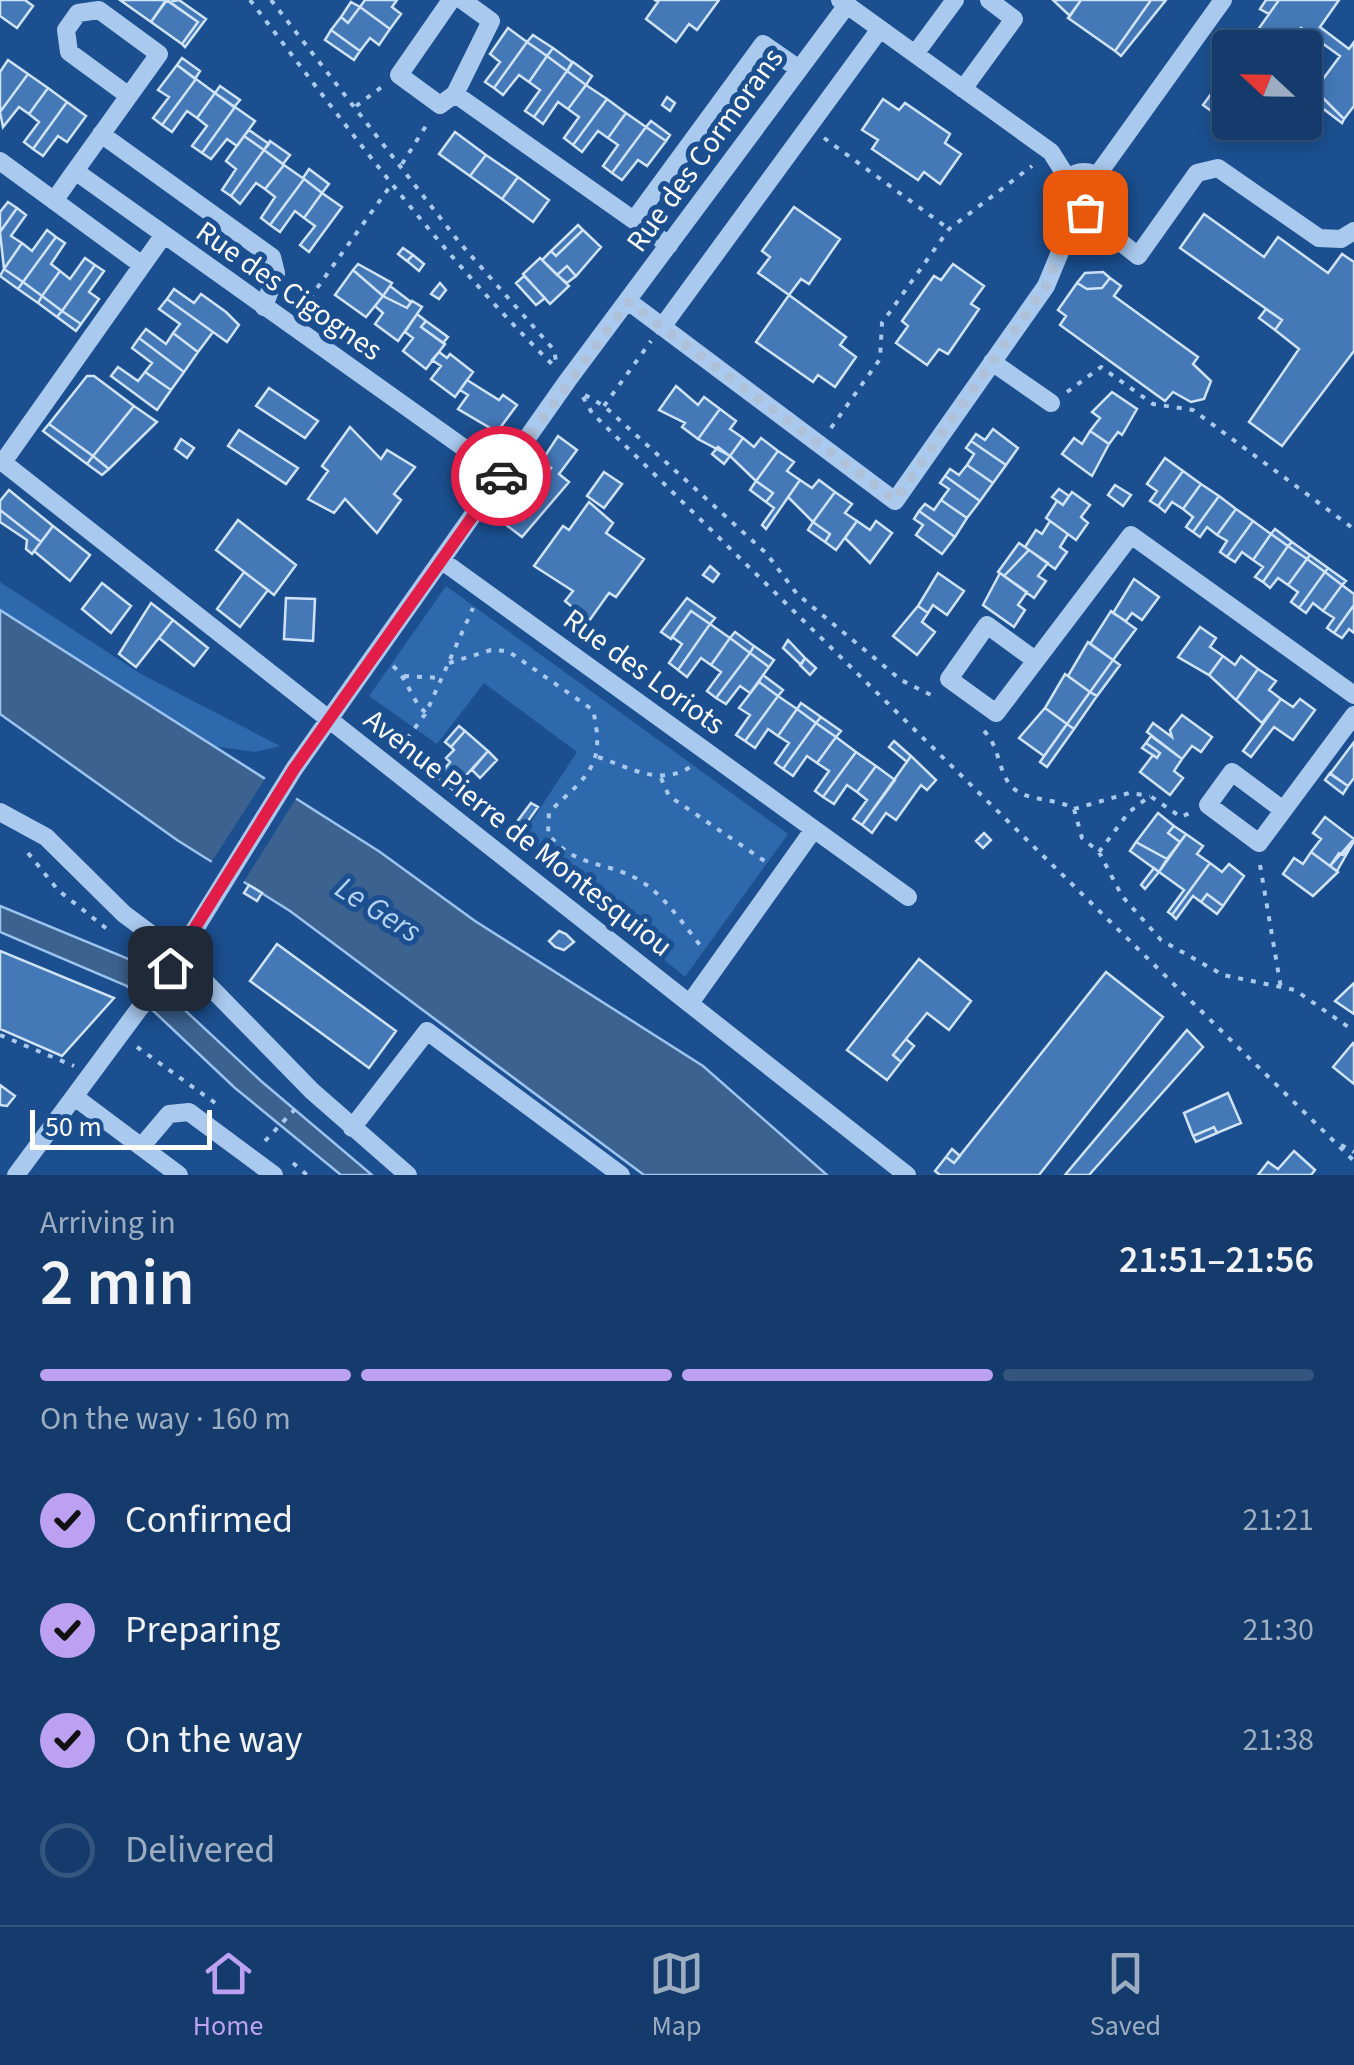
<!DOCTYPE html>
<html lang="en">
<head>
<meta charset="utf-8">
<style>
	:root { --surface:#143b6b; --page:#1d4271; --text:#f1f3f6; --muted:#9dadc1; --line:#33557e; --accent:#bca0f2 }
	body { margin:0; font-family:"Source Sans 3",sans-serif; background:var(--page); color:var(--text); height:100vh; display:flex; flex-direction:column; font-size:38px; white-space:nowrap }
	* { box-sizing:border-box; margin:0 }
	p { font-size:32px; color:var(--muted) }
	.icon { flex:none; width:55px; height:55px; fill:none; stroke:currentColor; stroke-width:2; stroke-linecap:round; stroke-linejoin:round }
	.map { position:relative; height:1175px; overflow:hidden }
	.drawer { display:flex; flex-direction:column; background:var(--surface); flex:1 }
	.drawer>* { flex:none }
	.needle { width:65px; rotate:292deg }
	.fabs { position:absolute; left:1212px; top:30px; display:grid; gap:20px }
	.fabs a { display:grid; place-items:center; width:110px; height:110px; border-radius:10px; background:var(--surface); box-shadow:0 5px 15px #0003,0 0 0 2px var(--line); font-size:50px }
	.scale { position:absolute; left:30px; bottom:25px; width:182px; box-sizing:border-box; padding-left:10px; border:5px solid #fff; border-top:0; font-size:28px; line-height:35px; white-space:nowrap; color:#fff; -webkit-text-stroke:8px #1b4f8f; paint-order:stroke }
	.pin { position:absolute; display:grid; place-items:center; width:85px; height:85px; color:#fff; margin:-42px; border-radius:20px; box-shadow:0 5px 15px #0006 }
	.courier { position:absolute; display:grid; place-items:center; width:100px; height:100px; margin:-50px; border:8px solid #e11d48; border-radius:50%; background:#fff; color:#222; box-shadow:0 2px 12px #0007 }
	.overview em { font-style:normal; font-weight:600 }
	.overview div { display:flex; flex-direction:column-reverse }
	.overview { display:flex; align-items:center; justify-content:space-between; height:170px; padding:0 40px }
	h1 { font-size:65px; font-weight:600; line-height:75px }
	.bar { display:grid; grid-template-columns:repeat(4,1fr); gap:15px 10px; align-content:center; height:120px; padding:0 40px }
	.bar i { height:12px; border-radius:8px; background:var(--line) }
	.bar .on { background:var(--accent) }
	.bar p { grid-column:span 4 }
	ol { padding:0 40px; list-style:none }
	li { display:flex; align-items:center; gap:30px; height:110px }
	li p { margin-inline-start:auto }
	li .icon { padding:10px; border-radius:50%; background:var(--accent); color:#111; stroke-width:4 }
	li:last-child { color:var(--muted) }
	li i { width:55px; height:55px; border:5px solid var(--line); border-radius:50% }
	.menu { display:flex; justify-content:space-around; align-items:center; height:140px; border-top:2px solid var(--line); background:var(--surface); font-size:28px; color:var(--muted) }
	.menu a { display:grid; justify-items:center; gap:5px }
	.menu .on { color:var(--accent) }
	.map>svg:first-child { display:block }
	.green { fill:#2e69ad }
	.water { fill:#3c6290; stroke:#9cc4f0; stroke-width:2.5 }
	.pier { fill:#1b4f8f }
	.building { fill:#4478b7; stroke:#cfe3fa; stroke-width:2.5 }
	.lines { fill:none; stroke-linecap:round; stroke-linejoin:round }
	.path { stroke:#a9c9ee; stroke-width:4; stroke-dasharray:5 8; stroke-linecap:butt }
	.minor { stroke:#a9c9ee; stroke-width:18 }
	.done { stroke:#afc1d8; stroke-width:10; stroke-dasharray:0 18 }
	.route { stroke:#e11d48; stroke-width:12 }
	.labels { text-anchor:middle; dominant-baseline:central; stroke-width:10; stroke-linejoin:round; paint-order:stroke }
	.street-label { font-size:30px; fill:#fff; stroke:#1b4f8f }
	.water-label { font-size:32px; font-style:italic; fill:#b5d3f5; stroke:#1b4f8f }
</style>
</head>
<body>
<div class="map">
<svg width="1354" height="1175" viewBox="0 0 1354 1175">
	<rect width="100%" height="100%" fill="#1b4f8f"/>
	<path class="green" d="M0 582 141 674 280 746 255 752 213 746 0 610Z
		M446 586 788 834 685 977 519 840 577 752 484 683 437 744 369 696Z"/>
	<path class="water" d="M0 610 380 852 475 921 703 1066 827 1175H644L290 911 177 840 0 714Z
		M0 906 131 960 261 1081 372 1175H341L235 1088 127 986 0 932Z"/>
	<path class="pier" d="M268 774 299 794 241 886 209 866Z"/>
	<path class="building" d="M0 0H25L33 6 17 28 0 16Z
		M120 0H166L151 22Z
		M167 0 198 22 182 44 151 22Z
		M179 0 206 19 185 47 182 44 198 22 169 2Z
		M365 0H397L392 7 401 14 390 29 360 7Z
		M655 0H719L697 30 689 24 676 42 646 19 658 2Z
		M1053 0H1081L1070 16Z
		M1081 0H1151L1115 51 1068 18Z
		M1151 0H1166L1121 56 1115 51Z
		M1266 0H1279L1269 14 1260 9Z
		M1279 0H1339L1320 27 1349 49 1354 42V106L1344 119 1315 90 1340 56 1301 28 1287 48H1245Z
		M351 2 360 7 348 23 341 17Z
		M360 7 390 29 379 45 370 38 360 51 331 30 341 17 348 23Z
		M508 28 527 42 494 88 485 82 500 62 490 54Z
		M331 30 360 51 354 60 325 40Z
		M533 35 553 48 547 56 527 42Z
		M527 42 547 56 529 82 519 75 503 95 494 88Z
		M553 48 572 62 567 71 547 56Z
		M547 56 567 71 534 117 525 111 540 90 529 82Z
		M182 58 200 71 195 79 177 65Z
		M8 60 28 74 0 112V72Z
		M573 62 592 76 586 85 567 71Z
		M177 65 196 79 162 125 153 118 169 97 158 90Z
		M1230 68V122H1234L1232 126 1203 105Z
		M567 71 586 85 568 109 558 102 543 124 534 117Z
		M28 74 48 88 29 114 19 107 3 127 0 112Z
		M196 79 215 93 197 118 187 111 172 132 162 125Z
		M586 85 607 99 573 145 564 138 579 117 568 109Z
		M220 86 240 100 234 107 215 93Z
		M48 88 67 102 33 149 24 142 39 122 29 114Z
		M1315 90 1344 119 1342 123 1309 98Z
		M215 93 235 107 202 153 192 146 207 126 197 118Z
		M667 97 675 103 670 111 662 105Z
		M607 99 626 113 608 138 598 131 582 152 573 145Z
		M883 99 899 110 905 103 950 134 945 143 961 154 940 184 924 172 918 180 872 149 878 140 862 130Z
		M67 102 86 116 67 142 58 136 43 156 33 149Z
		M235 107 255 121 237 146 227 139 211 159 202 153Z
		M626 113 646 127 612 173 603 166 618 145 608 138Z
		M651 121 670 135 666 141 646 127Z
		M646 127 666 141 647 166 638 160 622 180 612 173Z
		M249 130 269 144 264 150 244 136Z
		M455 132 486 155 470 176 439 154Z
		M244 136 264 150 231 196 222 190 236 169 226 161Z
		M270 141 290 155 283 164 264 150Z
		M264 150 284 165 265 189 256 183 240 204 231 196Z
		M486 155 518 177 502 199 470 176Z
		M284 165 304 179 270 225 261 218 275 197 265 189Z
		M309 169 329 184 322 193 303 178Z
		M518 177 549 200 533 222 502 199Z
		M304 179 322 193 304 218 295 211 280 232 270 225Z
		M322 193 342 207 309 252 300 245 315 226 304 218Z
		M8 202 17 208 0 232V212Z
		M794 207 840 239 809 284 801 279 789 295 758 273 770 257 762 251Z
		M17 208 26 215 11 236 22 243 4 269 0 232Z
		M1204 214 1264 257 1278 237 1328 273 1342 254 1354 262V351L1282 446 1249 422 1299 349 1275 330 1282 320 1180 248Z
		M578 225 583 230 556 256 551 251Z
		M47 230 56 237 23 282 4 269 22 243 32 251Z
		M583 230 601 247 576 276 567 266 557 275 542 260 551 251 556 256Z
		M56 237 65 243 51 264 60 271 42 296 23 282Z
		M403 248 413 255 407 261 398 254Z
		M413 255 424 264 419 271 407 261Z
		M85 258 95 265 62 311 42 296 60 271 70 279Z
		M540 258 569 286 550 304 523 274Z
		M358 264 392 283 383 296 353 270Z
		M953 264 984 286 971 304 979 309 948 354 939 349 927 365 896 343 908 326 902 321 934 276 941 280Z
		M95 265 104 271 89 292 99 299 81 324 62 311Z
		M567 266 576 276 567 283 557 275Z
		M4 269 23 282 18 289 0 276Z
		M353 270 383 296 366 317 335 295Z
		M1103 272 1110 278 1102 288 1087 289 1077 283 1085 273Z
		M524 276 545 298 536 305 516 283Z
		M1110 278 1121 286 1114 296 1198 357 1193 364 1211 381 1204 399 1191 402 1173 392 1165 401 1060 325 1066 316 1058 310 1077 283 1087 289 1102 288Z
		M23 282 42 296 38 303 18 289Z
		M440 283 446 290 439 299 431 294Z
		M390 286 411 302 407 308 383 296Z
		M174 289 194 303 201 294 226 312 239 325 227 342 167 299Z
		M789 295 846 337 840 345 856 357 835 387 818 375 813 382 756 342Z
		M42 296 62 311 57 317 38 303Z
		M383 296 407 308 412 301 422 307 398 341 375 324 383 313 375 306Z
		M167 299 213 332 198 352 173 333 180 324 159 309Z
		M1266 309 1282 320 1275 330 1259 318Z
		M62 311 81 324 76 331 57 317Z
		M417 314 426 321 421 327 445 344 426 369 403 351 413 338 405 332Z
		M426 321 448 337 443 343 421 327Z
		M146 329 166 344 173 333 198 352 184 372 139 338Z
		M139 338 184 372 171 390 145 372 152 363 132 348Z
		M439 352 447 358 450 354 473 372 455 397 431 379 441 366 432 360Z
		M118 367 138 381 145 372 171 390 157 410 111 376Z
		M87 376H94L134 406 93 456 49 424Z
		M467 380 499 400 503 395 517 405 497 432 458 409 468 395 460 390Z
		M676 386 698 405 704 397 720 409 698 439 682 427 685 423 659 410Z
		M269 388 318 421 305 438 256 406Z
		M1112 392 1137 409 1122 435 1118 432 1109 444 1090 431 1100 418 1092 412Z
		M134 406 157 422 109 469 93 456Z
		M720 409 736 421 730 429 743 438 730 456 698 439Z
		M49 424 93 456 87 464 43 431Z
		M350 427 381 459 387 450 415 467 394 494 401 500 377 533 345 499 334 513 308 499 328 471 322 466Z
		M993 429 1018 448 1006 465 971 441 976 434 985 440Z
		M239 430 298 468 286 484 228 446Z
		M1090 431 1109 444 1092 476 1062 454 1074 438 1082 444Z
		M558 436 577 450 559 474 569 482 522 537 505 524 551 468 541 462Z
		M743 438 754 447 761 438 778 451 756 481 730 456Z
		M181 439 194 448 187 458 175 449Z
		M971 441 1006 465 993 483 967 465 974 454 966 448Z
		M718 447 730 456 724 464 712 454Z
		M778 451 794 462 787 471 800 480 766 529 762 525 774 508 766 502 773 493 756 481Z
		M93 456 109 469 102 475 87 464Z
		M1165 458 1183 471 1158 506 1150 501 1157 491 1147 484Z
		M967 465 993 483 980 501 945 476 950 469 959 475Z
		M1183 471 1201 484 1183 509 1172 502 1165 512 1158 506Z
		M604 472 622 484 604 508 587 496Z
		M945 476 980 501 967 518 941 500 949 489 940 483Z
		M800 480 812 488 819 480 835 492 813 522 788 497Z
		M756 481 773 493 766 502 750 490Z
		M1201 484 1219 496 1193 532 1186 527 1193 517 1183 509Z
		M1115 485 1131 495 1123 506 1108 495Z
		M1059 489 1069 496 1063 505 1052 497Z
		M9 490 53 526 41 542 0 510V501Z
		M835 492 852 504 845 513 857 521 836 550 825 542 830 534 813 522Z
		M1072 492 1090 505 1081 517 1088 523 1076 540 1046 518 1057 501 1063 505Z
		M1219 496 1236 509 1217 535 1207 527 1200 537 1193 532Z
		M941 500 967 518 955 537 919 511 925 504 934 510Z
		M589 502 613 523 606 533 644 559 616 597 609 593 589 621 565 601 573 591 534 566 563 526 569 530Z
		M1236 509 1253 521 1227 557 1220 552 1227 541 1217 535Z
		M0 510 41 542 32 554 26 549 27 540 0 522Z
		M919 511 955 537 942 554 916 535 923 525 914 519Z
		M238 520 296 565 274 595 216 550Z
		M857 521 870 530 876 521 892 533 870 563 845 538Z
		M1050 521 1068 534 1060 547 1067 552 1055 569 1025 547 1036 530 1042 534Z
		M1253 521 1271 534 1253 560 1242 552 1235 562 1227 557Z
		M813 522 830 534 825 542 808 530Z
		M53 526 90 555 70 581 34 551Z
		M1275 529 1292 542 1288 546 1271 534Z
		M1271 534 1288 546 1263 582 1255 577 1263 567 1253 560Z
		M1292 542 1310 555 1307 559 1288 546Z
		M1019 543 1029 550 1004 576 998 572Z
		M1288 546 1307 559 1288 585 1278 578 1270 588 1263 582Z
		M1029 550 1048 563 1038 576 1046 581 1034 598 1004 576Z
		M1310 555 1328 568 1325 572 1307 559Z
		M1307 559 1325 572 1299 608 1291 602 1298 592 1288 585Z
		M710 566 719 574 713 582 703 575Z
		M1328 568 1346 581 1342 585 1325 572Z
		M244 572 268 590 240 627 217 609Z
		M1325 572 1342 585 1323 611 1313 603 1306 613 1299 608Z
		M938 573 964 591 947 615 933 605 928 613 918 606Z
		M1000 573 1027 592 1018 605 1025 610 1014 627 983 605Z
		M1134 579 1159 597 1142 620 1132 613 1126 621 1113 613Z
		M102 583 131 606 111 633 82 609Z
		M1342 585 1354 594V605L1334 633 1327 628 1334 618 1323 611Z
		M286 598 315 599 313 641 284 639Z
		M687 598 715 618 710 624 691 611 671 639 661 632Z
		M151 603 173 620 136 667 119 654Z
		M1354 605V633L1349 629 1342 638 1334 633Z
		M918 606 928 613 922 622 935 632 917 655 893 636Z
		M691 611 710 624 678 670 669 663 682 644 672 637Z
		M1111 611 1136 629 1113 660 1090 644Z
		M173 620 208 648 194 666 159 638Z
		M710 624 730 638 711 665 701 658 687 677 678 670Z
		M1200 627 1216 638 1210 647 1223 656 1209 675 1178 657Z
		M735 632 754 646 750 653 730 638Z
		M730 638 750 653 716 698 707 691 721 672 711 665Z
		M788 640 805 658 801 665 783 648Z
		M1088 642 1113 660 1090 692 1068 676Z
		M754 646 774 660 769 667 750 653Z
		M750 653 769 667 750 693 740 686 726 704 716 698Z
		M1223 656 1235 665 1241 656 1258 669 1236 700 1209 675Z
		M805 658 816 668 810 675 800 665Z
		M1113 660 1120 665 1097 696 1090 692Z
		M1258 669 1276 681 1269 690 1281 699 1262 723 1236 700Z
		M1065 674 1090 692 1067 724 1045 708Z
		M763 675 783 690 778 696 759 682Z
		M759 682 778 696 745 741 736 735 750 715 739 708Z
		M1090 692 1097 696 1074 729 1067 724Z
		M778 696 797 709 778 736 768 729 755 748 745 741Z
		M1281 699 1293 707 1300 699 1315 710 1293 740 1274 727 1251 757 1243 751Z
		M801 703 821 717 816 723 797 709Z
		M1045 708 1067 724 1044 756 1019 738Z
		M797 709 816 723 783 769 775 763 789 743 778 736Z
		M1182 715 1212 737 1201 752 1192 746 1182 759 1147 732 1153 723 1172 737 1170 730Z
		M821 717 841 731 836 737 816 723Z
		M816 723 836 737 817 763 807 756 793 776 783 769Z
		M1067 724 1074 729 1047 767 1040 762Z
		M459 726 465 731 451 747 445 742Z
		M465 731 488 751 453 790 438 777 450 762 446 758 454 750 451 747Z
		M1151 736 1182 759 1174 771 1183 778 1170 795 1140 772 1153 755 1157 758 1160 753 1146 743Z
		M836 737 856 752 823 797 815 791 829 771 817 763Z
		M894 741 911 756 907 762 889 747Z
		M1354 742V778L1348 786 1330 774Z
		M1146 743 1160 753 1157 758 1142 748Z
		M488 751 497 760 480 778 472 770Z
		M856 752 876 766 857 792 847 785 834 804 823 797Z
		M911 756 936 780 927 790 921 785 896 820 886 813 872 833 862 825Z
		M876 766 895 780 862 825 853 819 867 800 857 792Z
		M1330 773 1348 786 1343 794 1325 780Z
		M531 803 538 807 523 828 516 823Z
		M1158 813 1174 826 1168 833 1180 842 1167 859 1136 842Z
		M1325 817 1354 839 1330 866 1311 852 1321 839 1313 833Z
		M1174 826 1186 834 1180 842 1168 833Z
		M984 833 991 840 983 848 976 841Z
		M1186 834 1203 846 1197 854 1210 863 1172 915 1168 912 1184 890 1159 872Z
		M1354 841 1337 871 1330 866 1339 853 1343 855Z
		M1136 842 1167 859 1159 872 1130 851Z
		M1311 852 1338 872 1313 896 1283 874 1294 858 1303 864Z
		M1210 863 1222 872 1229 864 1244 876 1223 906 1207 894 1201 902 1193 896 1176 919 1172 915Z
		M1154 868 1159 872 1145 889 1141 885Z
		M249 885 262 893 257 901 244 893Z
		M1207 894 1223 906 1217 914 1201 902Z
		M559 931 566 934 574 942 564 950 555 947 549 941Z
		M277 944 396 1031 369 1068 250 981Z
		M0 951 114 998 62 1056 0 1029Z
		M919 959 971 1001 949 1030 927 1013 893 1055 901 1062 887 1080 847 1050Z
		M1106 972 1163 1017 1039 1175H940L935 1171 946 1157 954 1163Z
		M1354 983V1014L1335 1001Z
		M1187 1030 1203 1047 1089 1175H1065Z
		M906 1039 914 1046 901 1062 893 1055Z
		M1353 1043 1354 1044V1084L1333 1067Z
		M0 1085 15 1096 7 1106 0 1105Z
		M1228 1093 1241 1123 1217 1133 1214 1127 1193 1136 1184 1113Z
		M1214 1127 1217 1133 1196 1142 1193 1136Z
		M952 1149 960 1156 954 1163 946 1157Z
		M1294 1151 1315 1170 1311 1175H1258L1268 1162 1278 1169Z"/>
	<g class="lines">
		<path class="path" d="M250 0C347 127 441 255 555 367
			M271 0 459 242 554 350 556 361
			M356 106 383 86
			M824 138 949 229
			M402 164 429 121
			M302 309 391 185
			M1067 392 1101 367 1153 404 1193 410 1354 529
			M585 395 604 406 766 553 797 594 901 680 935 697
			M583 397 592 413 1354 1161
			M604 406 651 341
			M831 428 880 359 882 323 949 229 1032 166
			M449 663 491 650 508 651 593 710C606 766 588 775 549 812L548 834C577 869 604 860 639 880 665 895 685 927 704 950
			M393 666C409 680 410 699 426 713
			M404 676 442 678
			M984 731C1000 746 998 774 1013 788 1028 802 1055 797 1074 809L1082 838 1099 852 1122 896 1161 940 1223 975 1295 990 1354 1031
			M399 749 426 713 473 608
			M598 757C631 768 660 787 692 766
			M661 778 669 796 766 862
			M1074 809 1129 793 1150 796
			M1099 852 1129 812 1150 796 1181 817 1192 812
			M28 853 58 890 107 929
			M1260 865 1281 988
			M0 1035 74 1066
			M137 1047 218 1105
			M265 1141 299 1105
			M1341 1145 1354 1152
			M293 1163 307 1175"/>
		<path class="minor" d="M451 0 399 75 440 105 455 94 491 21 462 0
			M840 0 1051 152 1068 179
			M915 54 955 0
			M963 89 1014 19 989 0
			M455 94 669 245
			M101 134 272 257 276 273 264 307
			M0 161 142 265
			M75 171 159 54 99 10 78 13 66 30 69 52 129 96
			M1064 192a20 20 0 1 1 40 0a20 20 0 1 1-40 0Z
			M1096 177 1223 0
			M54 201 75 171 502 475
			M1093 209 1113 236 1138 256 1197 173 1218 168 1319 238 1341 239 1354 231
			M634 220 763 44 799 69
			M628 301 895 501 1046 286 1077 211
			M662 327 880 29
			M992 362 1051 403
			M0 460 907 1175
			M3 462 163 236
			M441 560 908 897
			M1035 660 987 625 949 679 996 713 1131 535 1354 695
			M1283 810 1232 772 1208 805 1259 843 1354 715
			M0 812 46 837 124 914 179 955 312 1091 408 1175
			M690 1003 814 829
			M76 1098 179 1175
			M352 1128 427 1031 621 1175
			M141 1147 169 1114 189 1112 274 1175
			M16 1175 179 955 294 769 568 380 847 5"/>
	</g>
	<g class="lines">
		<path class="done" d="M501 476 628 302 895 500 1046 286 1078 211 1085 212"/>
		<path class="route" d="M170 968 294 769 501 476"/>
	</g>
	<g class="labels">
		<g class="street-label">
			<text transform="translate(705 150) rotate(-54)">Rue des Cormorans</text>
			<text transform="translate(289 291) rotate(35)">Rue des Cigognes</text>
			<text transform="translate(644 672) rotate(36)">Rue des Loriots</text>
			<text transform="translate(518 833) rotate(38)">Avenue Pierre de Montesquiou</text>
		</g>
		<g class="water-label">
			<text transform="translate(378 910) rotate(32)">Le Gers</text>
		</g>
	</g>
</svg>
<div class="fabs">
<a><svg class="needle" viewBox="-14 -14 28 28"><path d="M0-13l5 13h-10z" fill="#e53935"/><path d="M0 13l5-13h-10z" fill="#9dadc1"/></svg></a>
</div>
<div class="scale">50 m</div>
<div class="pin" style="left:1085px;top:212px;background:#ea580c"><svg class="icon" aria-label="bag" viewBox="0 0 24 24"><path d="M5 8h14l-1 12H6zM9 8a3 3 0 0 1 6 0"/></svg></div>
<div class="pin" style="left:170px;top:968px;background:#1f2937"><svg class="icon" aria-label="home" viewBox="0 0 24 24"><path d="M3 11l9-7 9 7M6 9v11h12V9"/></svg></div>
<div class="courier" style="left:501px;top:476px"><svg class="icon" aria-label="car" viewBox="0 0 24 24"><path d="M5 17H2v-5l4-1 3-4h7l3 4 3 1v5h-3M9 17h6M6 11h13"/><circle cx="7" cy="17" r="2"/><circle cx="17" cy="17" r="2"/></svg></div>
</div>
<section class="drawer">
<div class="overview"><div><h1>2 min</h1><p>Arriving in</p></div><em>21:51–21:56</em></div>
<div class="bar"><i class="on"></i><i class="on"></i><i class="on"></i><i></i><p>On the way · 160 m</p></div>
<ol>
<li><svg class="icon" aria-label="check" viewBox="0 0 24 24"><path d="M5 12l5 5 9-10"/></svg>Confirmed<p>21:21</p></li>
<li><svg class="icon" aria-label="check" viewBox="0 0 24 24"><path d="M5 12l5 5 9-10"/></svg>Preparing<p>21:30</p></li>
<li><svg class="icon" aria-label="check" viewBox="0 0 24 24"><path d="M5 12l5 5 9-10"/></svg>On the way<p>21:38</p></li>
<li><i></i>Delivered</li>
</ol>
</section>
<nav class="menu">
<a class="on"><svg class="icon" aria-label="home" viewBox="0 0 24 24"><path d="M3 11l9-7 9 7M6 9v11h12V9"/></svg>Home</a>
<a><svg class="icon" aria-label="map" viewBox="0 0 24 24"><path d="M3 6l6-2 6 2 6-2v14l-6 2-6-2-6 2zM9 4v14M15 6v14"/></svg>Map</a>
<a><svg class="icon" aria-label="saved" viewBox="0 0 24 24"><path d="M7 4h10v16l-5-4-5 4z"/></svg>Saved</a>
</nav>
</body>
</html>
